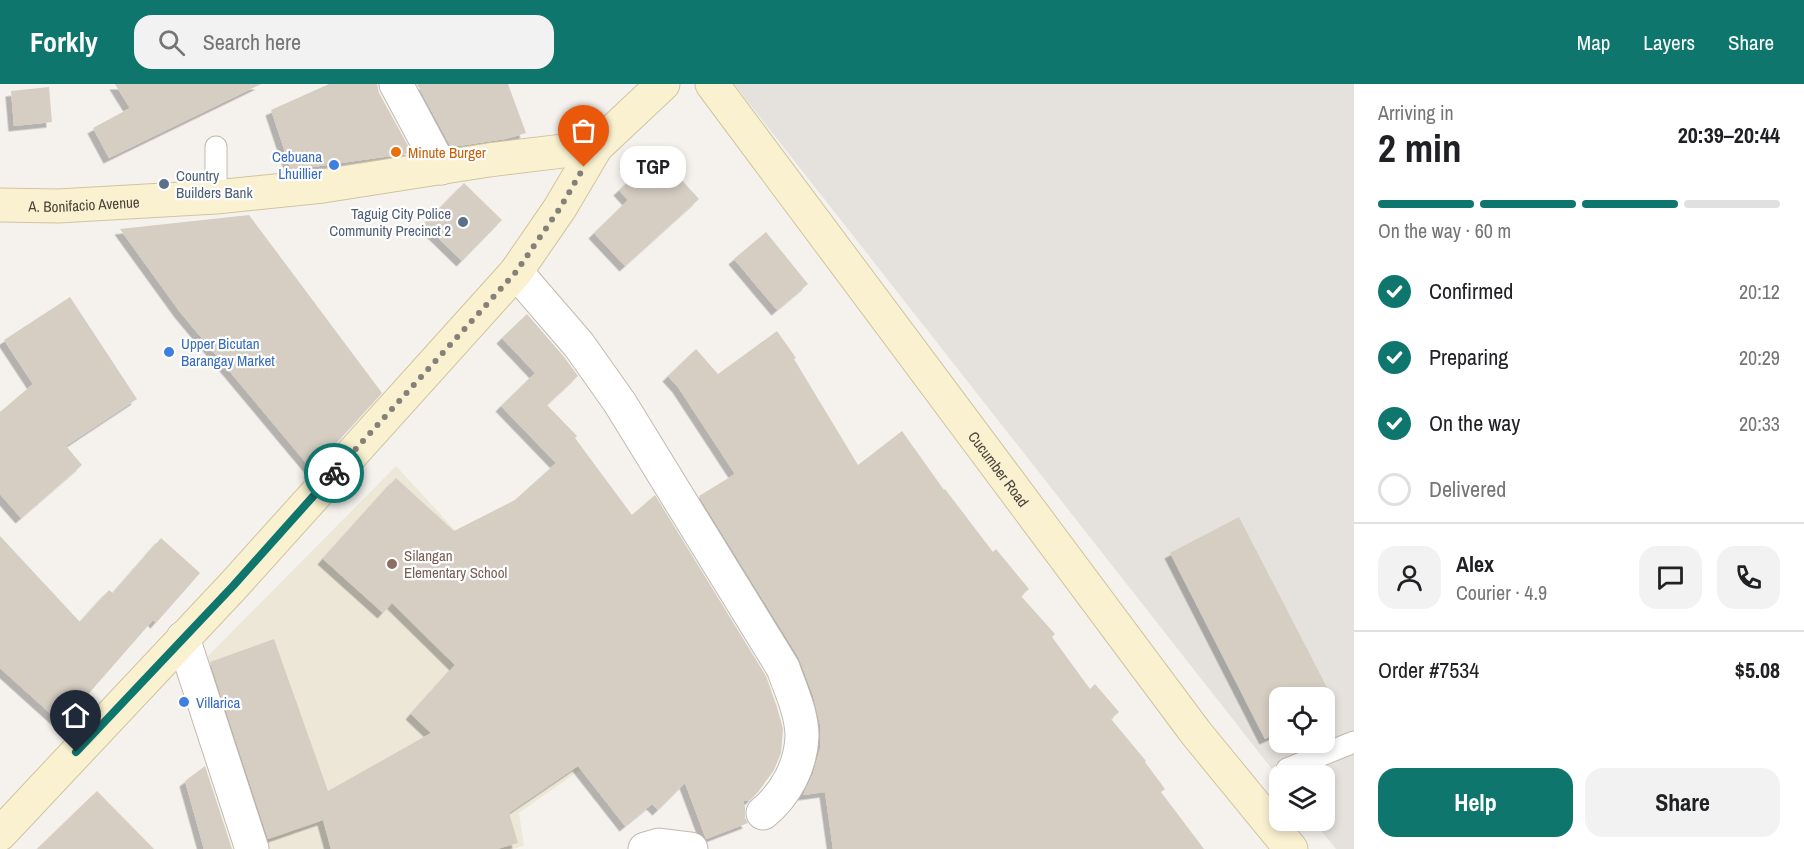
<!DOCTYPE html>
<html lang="en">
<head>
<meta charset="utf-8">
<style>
	:root { --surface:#fff; --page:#f2f2f2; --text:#202124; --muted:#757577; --line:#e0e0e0; --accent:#0f766e }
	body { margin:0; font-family:"Archivo Narrow",sans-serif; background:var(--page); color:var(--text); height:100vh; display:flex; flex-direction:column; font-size:22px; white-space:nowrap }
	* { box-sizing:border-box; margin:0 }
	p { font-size:20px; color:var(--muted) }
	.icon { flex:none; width:33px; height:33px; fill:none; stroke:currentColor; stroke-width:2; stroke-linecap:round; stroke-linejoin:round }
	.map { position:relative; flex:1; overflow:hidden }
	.details { display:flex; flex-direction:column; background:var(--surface); width:450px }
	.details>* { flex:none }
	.fabs { position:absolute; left:1269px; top:603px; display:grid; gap:12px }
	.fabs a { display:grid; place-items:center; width:66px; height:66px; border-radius:12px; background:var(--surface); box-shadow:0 3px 9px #0003; font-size:30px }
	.pin { position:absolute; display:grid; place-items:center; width:51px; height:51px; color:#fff; margin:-62px -26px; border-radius:50% 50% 50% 0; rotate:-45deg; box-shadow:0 0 6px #0007 }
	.pin .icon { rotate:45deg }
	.courier { position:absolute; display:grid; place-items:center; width:60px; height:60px; margin:-30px; border:4px solid #0f766e; border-radius:50%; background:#fff; color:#222; box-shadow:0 2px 8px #0007 }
	.bubble { position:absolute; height:42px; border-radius:18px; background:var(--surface); box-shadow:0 3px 9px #0003; font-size:20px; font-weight:700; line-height:42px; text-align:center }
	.overview em { font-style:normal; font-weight:700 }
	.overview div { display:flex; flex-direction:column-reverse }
	.overview { display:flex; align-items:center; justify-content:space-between; height:102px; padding:0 24px }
	h1 { font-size:39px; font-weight:700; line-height:45px }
	.bar { display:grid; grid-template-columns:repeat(4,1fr); gap:9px 6px; align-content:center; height:72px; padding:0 24px }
	.bar i { height:8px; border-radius:4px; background:var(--line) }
	.bar .selected { background:var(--accent) }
	.bar p { grid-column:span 4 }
	.line { display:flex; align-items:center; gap:15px; padding:0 24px; border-top:2px solid var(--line) }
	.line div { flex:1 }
	.round { display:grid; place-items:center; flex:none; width:63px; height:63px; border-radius:18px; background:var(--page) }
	ol { padding:0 24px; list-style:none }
	li { display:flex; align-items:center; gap:18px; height:66px }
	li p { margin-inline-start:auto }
	li .icon { padding:6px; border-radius:50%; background:var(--accent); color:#fff; stroke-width:4 }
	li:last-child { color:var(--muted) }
	li i { width:33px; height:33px; border:3px solid var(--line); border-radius:50% }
	.button { display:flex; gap:12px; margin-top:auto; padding:12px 24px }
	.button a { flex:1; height:69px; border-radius:18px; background:var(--accent); color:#fff; font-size:24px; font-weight:700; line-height:69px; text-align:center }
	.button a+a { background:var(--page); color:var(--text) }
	header { display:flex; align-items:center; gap:36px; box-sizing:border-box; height:84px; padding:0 30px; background:var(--accent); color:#fff }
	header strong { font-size:28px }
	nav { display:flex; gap:33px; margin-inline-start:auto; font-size:21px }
	.search { width:420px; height:54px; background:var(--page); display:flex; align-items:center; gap:15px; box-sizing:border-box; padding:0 21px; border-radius:18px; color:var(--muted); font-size:22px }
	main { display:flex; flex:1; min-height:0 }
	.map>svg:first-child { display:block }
	.industrial { fill:#e5e2dd; fill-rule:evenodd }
	.education { fill:#ede7d8 }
	.building { fill:#d6cec3; filter:url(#shadow) }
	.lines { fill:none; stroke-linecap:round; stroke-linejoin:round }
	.lane-casing { stroke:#c0bab0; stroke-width:23 }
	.street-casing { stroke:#c0bab0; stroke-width:35 }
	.secondary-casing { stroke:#d0c4a0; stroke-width:35 }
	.lane { stroke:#fff; stroke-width:21 }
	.street { stroke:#fff; stroke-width:33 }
	.secondary { stroke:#faf1d1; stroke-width:33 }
	.done { stroke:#858079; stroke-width:6; stroke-dasharray:0 10.8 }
	.route { stroke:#0f766e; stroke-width:8 }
	.food-dot { fill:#e8710a; stroke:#fff; stroke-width:2 }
	.shop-dot { fill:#3f7fe0; stroke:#fff; stroke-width:2 }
	.service-dot { fill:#5c6f8a; stroke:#fff; stroke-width:2 }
	.education-dot { fill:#8d6e63; stroke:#fff; stroke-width:2 }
	.labels { text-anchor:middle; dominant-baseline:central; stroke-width:4.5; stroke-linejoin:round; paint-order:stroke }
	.food-label { font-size:15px; fill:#c56008; stroke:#fff; text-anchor:start }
	.shop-label { font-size:15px; fill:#366cbe; stroke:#fff; text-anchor:start }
	.service-label { font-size:15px; fill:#4e5e75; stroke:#fff; text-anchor:start }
	.street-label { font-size:15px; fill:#49433a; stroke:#fff }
	.education-label { font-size:15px; fill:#785e54; stroke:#fff; text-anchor:start }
</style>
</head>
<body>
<header>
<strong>Forkly</strong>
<div class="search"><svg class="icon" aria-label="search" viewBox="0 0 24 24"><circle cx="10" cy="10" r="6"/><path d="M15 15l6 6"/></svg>Search here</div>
<nav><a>Map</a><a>Layers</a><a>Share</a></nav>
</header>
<main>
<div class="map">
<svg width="1354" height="765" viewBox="0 0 1354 765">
	<defs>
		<filter id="shadow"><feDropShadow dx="-5.5" dy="5.5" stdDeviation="0" flood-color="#0004"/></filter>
	</defs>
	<rect width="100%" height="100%" fill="#f5f2ed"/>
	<path class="industrial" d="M734 0H1354V765H1336L1313 737 1324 736V692H1280L1279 694ZM1280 614H1324V658H1280Z"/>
	<path class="education" d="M396 382 638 645 519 729 524 762 513 765H266L202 578Z"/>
	<path class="building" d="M115 0H261L109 74 93 44 130 24Z
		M329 0H377L379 9 412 69 291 86 271 26Z
		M417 0H508L526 49 505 55 451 63Z
		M49 3 52 38 14 42 11 7Z
		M658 70 699 115 625 182 594 149 628 116 619 106Z
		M464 99 502 136 462 177 424 140Z
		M249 131 382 309 312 386 180 228 120 145Z
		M766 148 808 200 777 226 734 175Z
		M70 213 137 315 66 362 82 381 21 434 0 410V328L33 300 4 256Z
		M527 230 564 273 578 292 547 321 577 352 575 354 632 431 655 411 766 592 777 623 783 645 781 669 774 686 758 708 750 716 743 717 745 723V734L748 739 706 755 685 699 658 726 652 720 625 742 578 682 509 729 518 759 497 765H331L323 736 268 755 210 578 274 555 328 707 431 649 411 630 455 581 392 519 383 529 323 475 396 394 454 447 515 416 556 379 501 322 535 289 502 254Z
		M777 247 796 274 794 275 858 381 902 347 944 406 945 405 993 468 996 465 1029 505 1021 512 1055 550 1052 553 1090 605 1095 600 1119 628 1111 635 1146 677 1145 678 1165 705 1161 708 1204 765H833L825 708 803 711 813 690 820 665V640L813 611 799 574 699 412 735 390 678 303 668 292 696 265 718 290Z
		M1239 433 1335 619 1324 624V614H1280V648L1265 655 1170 469Z
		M0 452 80 538 109 506 113 509 161 454 200 489 156 539 153 536 62 640 0 584Z
		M205 682 232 765H204L185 697Z
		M97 707 154 765H37Z"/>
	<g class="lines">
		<g class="lane-casing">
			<path id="lane" d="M216 113V63
				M1287 685 1354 658"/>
		</g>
		<g class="street-casing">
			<path id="street" d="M396 0 441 84
				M516 188 579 261 620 319 783 584C790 604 802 629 802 652 801 682 786 710 763 729
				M183 554 252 765
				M645 765 659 761 691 765"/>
		</g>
		<g class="secondary-casing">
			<g id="secondary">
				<path id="s1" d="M712 0 1196 649 1291 765"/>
				<path id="s2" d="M0 121 58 122 216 113 323 102 489 76 596 63"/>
				<path d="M0 750 233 502 516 188 560 124 596 63 663 0"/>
			</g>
		</g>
		<use href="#lane" class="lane"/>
		<use href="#street" class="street"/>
		<use href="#secondary" class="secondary"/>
	</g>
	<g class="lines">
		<path class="done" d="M334 389 516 188 560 124 584 83"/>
		<path class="route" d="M76 668 233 502 334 389"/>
	</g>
	<circle class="food-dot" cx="396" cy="68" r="6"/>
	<g class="shop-dot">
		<circle cx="334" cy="81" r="6"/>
		<circle cx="169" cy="268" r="6"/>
		<circle cx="184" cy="618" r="6"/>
	</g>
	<g class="service-dot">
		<circle cx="164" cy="100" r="6"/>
		<circle cx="463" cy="138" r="6"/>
	</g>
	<circle class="education-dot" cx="392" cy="480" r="6"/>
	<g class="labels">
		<g class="food-label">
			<text x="408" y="68">Minute Burger</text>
		</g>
		<g class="shop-label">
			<text x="322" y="72" text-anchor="end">Cebuana<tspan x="322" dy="17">Lhuillier</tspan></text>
			<text x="181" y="259">Upper Bicutan<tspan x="181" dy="17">Barangay Market</tspan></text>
			<text x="196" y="618">Villarica</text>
		</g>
		<g class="service-label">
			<text x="176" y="91">Country<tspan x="176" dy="17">Builders Bank</tspan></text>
			<text x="451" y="129" text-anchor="end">Taguig City Police<tspan x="451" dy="17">Community Precinct 2</tspan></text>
		</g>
		<g class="street-label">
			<text stroke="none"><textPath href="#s2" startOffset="84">A. Bonifacio Avenue</textPath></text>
			<text stroke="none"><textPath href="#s1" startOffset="480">Cucumber Road</textPath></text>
		</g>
		<g class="education-label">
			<text x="404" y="471">Silangan<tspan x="404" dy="17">Elementary School</tspan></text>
		</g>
	</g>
</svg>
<div class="fabs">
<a><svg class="icon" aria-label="locate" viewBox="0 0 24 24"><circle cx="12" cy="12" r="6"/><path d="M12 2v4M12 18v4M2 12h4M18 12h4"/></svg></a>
<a><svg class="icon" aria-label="layers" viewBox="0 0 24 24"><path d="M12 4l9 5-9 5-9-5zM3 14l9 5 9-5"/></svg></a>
</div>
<div class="pin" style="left:584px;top:83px;background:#ea580c"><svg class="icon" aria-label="bag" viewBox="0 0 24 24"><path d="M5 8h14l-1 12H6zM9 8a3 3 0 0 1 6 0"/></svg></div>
<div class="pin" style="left:76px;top:668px;background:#1f2937"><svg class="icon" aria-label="home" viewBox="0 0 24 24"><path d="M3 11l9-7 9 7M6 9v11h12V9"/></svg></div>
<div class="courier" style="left:334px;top:389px"><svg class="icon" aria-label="bike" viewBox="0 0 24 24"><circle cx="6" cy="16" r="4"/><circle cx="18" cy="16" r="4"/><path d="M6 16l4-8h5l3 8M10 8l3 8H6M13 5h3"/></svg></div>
<div class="bubble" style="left:620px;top:62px;width:66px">TGP</div>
</div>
<section class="details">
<div class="overview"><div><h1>2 min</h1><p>Arriving in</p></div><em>20:39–20:44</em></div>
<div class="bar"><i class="selected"></i><i class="selected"></i><i class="selected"></i><i></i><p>On the way · 60 m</p></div>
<ol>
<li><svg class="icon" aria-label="check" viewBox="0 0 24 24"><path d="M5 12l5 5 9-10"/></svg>Confirmed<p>20:12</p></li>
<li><svg class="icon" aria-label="check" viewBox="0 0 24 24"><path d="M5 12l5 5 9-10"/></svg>Preparing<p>20:29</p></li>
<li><svg class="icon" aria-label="check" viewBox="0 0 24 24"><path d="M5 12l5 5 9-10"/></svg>On the way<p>20:33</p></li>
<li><i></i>Delivered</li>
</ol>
<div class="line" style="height:108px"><a class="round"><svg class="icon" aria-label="person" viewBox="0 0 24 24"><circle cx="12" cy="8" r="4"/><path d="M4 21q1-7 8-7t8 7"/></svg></a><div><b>Alex</b><p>Courier · 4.9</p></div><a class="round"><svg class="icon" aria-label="chat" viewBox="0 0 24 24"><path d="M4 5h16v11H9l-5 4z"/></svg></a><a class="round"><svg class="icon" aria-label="phone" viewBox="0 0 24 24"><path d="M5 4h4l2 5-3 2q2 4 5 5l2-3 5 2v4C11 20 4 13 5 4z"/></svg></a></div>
<div class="line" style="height:78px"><div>Order #7534</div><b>$5.08</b></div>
<div class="button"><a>Help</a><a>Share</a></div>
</section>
</main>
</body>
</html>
